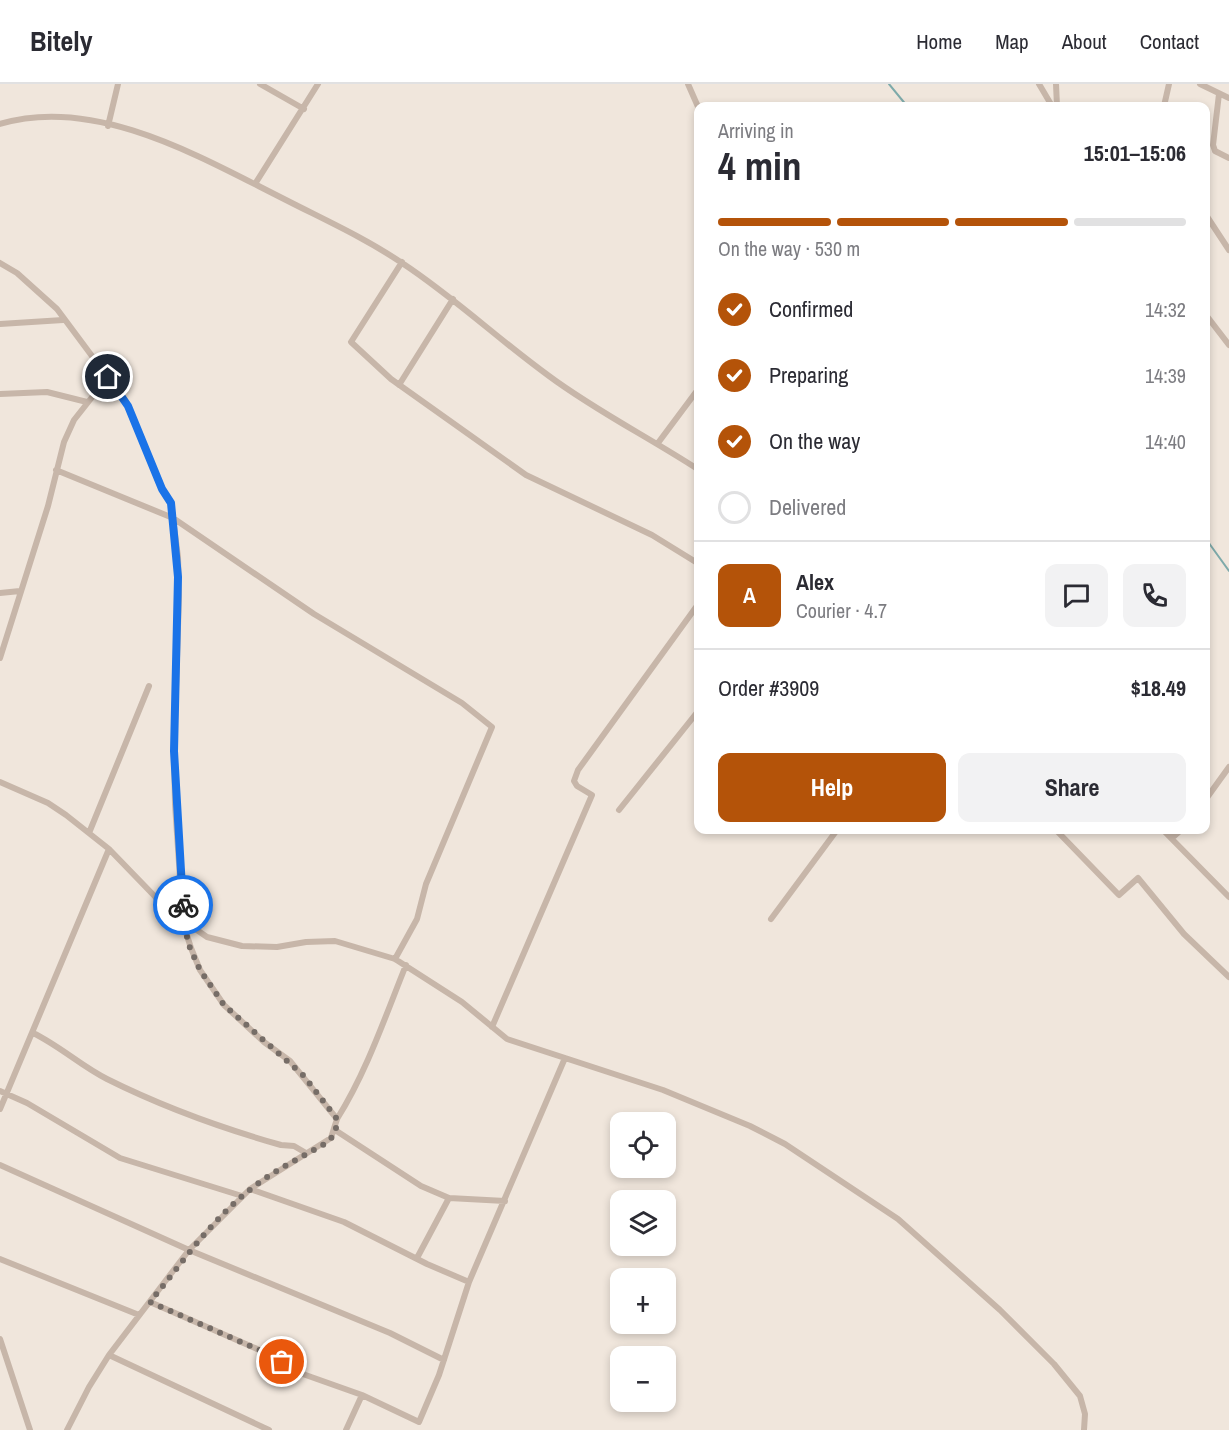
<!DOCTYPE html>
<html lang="en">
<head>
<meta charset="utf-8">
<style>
	:root { --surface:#fff; --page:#f2f2f3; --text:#2b2b33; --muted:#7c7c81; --line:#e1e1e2; --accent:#b45309 }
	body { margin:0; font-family:"Archivo Narrow",sans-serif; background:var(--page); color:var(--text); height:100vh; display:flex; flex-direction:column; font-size:22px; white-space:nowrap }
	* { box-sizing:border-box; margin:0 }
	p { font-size:20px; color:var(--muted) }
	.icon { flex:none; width:33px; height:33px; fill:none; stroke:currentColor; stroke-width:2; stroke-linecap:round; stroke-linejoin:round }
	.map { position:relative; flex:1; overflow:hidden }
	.sheet { position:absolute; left:694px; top:18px; width:516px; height:732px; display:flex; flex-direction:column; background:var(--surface); border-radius:12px; box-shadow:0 3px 9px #0003 }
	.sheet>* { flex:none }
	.controls { position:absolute; left:610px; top:1028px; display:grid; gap:12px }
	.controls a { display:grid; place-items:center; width:66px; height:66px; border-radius:12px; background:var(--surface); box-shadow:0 3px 9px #0003; font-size:30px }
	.pin { position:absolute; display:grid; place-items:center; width:51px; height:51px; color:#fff; margin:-26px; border:3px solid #fff; border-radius:50%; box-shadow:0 2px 6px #0007 }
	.courier { position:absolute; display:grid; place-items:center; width:60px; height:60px; margin:-30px; border:4px solid #1a73e8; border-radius:50%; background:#fff; color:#222; box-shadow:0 2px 8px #0007 }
	.headline em { font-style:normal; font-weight:800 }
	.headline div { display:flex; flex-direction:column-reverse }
	.headline { display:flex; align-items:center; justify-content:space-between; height:102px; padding:0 24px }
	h1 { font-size:39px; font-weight:800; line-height:45px }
	.bar { display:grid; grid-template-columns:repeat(4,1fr); gap:9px 6px; align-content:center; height:72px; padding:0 24px }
	.bar i { height:8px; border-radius:4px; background:var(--line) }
	.bar .active { background:var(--accent) }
	.bar p { grid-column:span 4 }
	.line { display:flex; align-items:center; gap:15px; padding:0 24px; border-top:2px solid var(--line) }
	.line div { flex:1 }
	.round { display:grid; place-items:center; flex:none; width:63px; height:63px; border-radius:12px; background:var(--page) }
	ol { padding:0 24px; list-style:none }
	li { display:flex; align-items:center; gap:18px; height:66px }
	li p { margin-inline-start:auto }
	li .icon { padding:6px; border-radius:50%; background:var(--accent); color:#fff; stroke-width:4 }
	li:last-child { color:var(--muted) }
	li i { width:33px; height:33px; border:3px solid var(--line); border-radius:50% }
	.action { display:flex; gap:12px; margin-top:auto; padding:12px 24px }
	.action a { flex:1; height:69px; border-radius:12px; background:var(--accent); color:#fff; font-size:24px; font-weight:800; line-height:69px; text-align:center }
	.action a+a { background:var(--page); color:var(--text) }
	header { display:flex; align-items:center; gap:36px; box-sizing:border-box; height:84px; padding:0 30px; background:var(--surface); border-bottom:2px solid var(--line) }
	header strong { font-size:28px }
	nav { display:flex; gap:33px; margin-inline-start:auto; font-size:21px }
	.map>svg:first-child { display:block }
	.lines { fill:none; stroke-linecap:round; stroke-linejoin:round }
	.stream { stroke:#7eaaaa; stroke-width:2 }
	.minor { stroke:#c7b6a9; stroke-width:6 }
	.done { stroke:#766d67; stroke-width:6; stroke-dasharray:0 10.8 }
	.route { stroke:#1a73e8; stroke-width:8 }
</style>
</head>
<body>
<header>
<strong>Bitely</strong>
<nav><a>Home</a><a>Map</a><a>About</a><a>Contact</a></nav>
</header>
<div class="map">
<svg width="1229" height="1346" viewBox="0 0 1229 1346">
	<rect width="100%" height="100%" fill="#f0e6dc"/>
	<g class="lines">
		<path class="stream" d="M889 0 907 22
			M1206 455 1229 487"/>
		<path class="minor" d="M260 0 304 25
			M688 0 699 25
			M1039 0 1052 22
			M1056 0 1057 22
			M1200 0 1229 14
			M1219 10 1213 61 1215 67 1229 74
			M1164 22 1169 0
			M0 40C96 11 202 74 286 116 325 136 365 154 402 179 454 213 499 256 549 292 596 327 650 354 699 386
			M108 42 118 0
			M255 100 318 0
			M1206 131 1229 166
			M402 178 351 258 391 295 526 391 652 451 699 480
			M0 179 17 189 57 225 118 307 128 322 162 405 171 419 178 473 179 512 174 667 175 720 183 839 191 864 200 886 224 921 264 958 290 977 337 1035 331 1054 250 1105 189 1166 109 1271 89 1303 67 1346
			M1206 231 1229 261
			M0 240 63 236
			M399 301 453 215
			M0 310 47 308 87 318
			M658 359 699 304
			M56 386 173 434 314 530 462 619 492 643 426 800 417 835 395 875
			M0 509 20 507
			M0 574 48 422 64 358 74 336 108 293
			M0 698 48 719 66 731 109 765 168 826 207 853 242 862 277 863 306 858 335 857 395 875 462 918 507 955 663 1006 750 1042 785 1060 898 1135 1000 1226 1054 1280 1080 1312 1085 1330 1084 1346
			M1206 715 1229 683
			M619 726 699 626
			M1056 746 1119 811 1138 794 1184 850 1229 893
			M1163 746 1229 813
			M89 749 149 602
			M1172 754 1181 746
			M771 835 837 746
			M492 943 592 711 577 702 574 697 578 686 699 519
			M33 949C60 962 81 982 107 995 163 1023 221 1044 281 1061L294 1062 306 1069
			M0 1007 27 1019 120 1074 242 1112
			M0 1025 109 765
			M337 1035C367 987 385 933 406 881
			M335 1046 421 1102 449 1114 505 1117
			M0 1081 189 1166 390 1249 444 1276
			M250 1105 344 1138 427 1180 469 1198
			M417 1174 449 1114
			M0 1175 139 1231
			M150 1218 264 1268 300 1289 362 1311 419 1338 439 1291 469 1198 565 974
			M0 1255 30 1346
			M109 1271 269 1346
			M346 1346 362 1311"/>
	</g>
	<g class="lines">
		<path class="done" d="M183 821V838L190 864 200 886 224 921 304 992 337 1035C337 1045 334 1053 326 1059 301 1074 274 1086 251 1105 211 1136 182 1179 150 1218L264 1268 282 1278"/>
		<path class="route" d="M108 293 128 322 162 405 171 419 178 493 174 667 183 821"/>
	</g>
</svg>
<div class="controls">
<a><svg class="icon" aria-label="locate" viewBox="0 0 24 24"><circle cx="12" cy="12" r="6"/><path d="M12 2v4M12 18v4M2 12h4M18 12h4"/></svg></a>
<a><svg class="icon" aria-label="layers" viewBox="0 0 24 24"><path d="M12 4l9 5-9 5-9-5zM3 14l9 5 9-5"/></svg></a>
<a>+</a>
<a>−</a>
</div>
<div class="pin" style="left:282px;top:1278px;background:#ea580c"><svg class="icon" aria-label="bag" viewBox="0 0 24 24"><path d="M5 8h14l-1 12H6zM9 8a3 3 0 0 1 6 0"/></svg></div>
<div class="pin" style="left:108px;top:293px;background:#1f2937"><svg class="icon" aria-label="home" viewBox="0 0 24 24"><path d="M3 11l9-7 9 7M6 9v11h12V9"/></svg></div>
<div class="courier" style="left:183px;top:821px"><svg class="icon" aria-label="bike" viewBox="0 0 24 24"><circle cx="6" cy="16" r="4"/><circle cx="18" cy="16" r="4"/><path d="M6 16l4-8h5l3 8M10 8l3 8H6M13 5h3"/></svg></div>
<section class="sheet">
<div class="headline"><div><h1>4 min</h1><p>Arriving in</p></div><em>15:01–15:06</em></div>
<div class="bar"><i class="active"></i><i class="active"></i><i class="active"></i><i></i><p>On the way · 530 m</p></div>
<ol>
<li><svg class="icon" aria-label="check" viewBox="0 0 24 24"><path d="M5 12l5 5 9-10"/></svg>Confirmed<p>14:32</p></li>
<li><svg class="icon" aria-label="check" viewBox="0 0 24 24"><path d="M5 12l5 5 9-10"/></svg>Preparing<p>14:39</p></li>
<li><svg class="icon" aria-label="check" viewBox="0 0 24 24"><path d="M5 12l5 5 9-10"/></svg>On the way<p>14:40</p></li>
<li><i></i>Delivered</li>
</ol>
<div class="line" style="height:108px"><b class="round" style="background:var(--accent);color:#fff">A</b><div><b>Alex</b><p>Courier · 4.7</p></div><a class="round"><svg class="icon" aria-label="chat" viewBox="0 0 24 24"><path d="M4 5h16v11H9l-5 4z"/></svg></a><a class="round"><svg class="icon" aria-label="phone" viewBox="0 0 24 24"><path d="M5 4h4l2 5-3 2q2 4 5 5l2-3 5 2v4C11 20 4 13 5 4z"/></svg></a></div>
<div class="line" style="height:78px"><div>Order #3909</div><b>$18.49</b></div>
<div class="action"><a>Help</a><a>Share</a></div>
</section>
</div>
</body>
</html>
